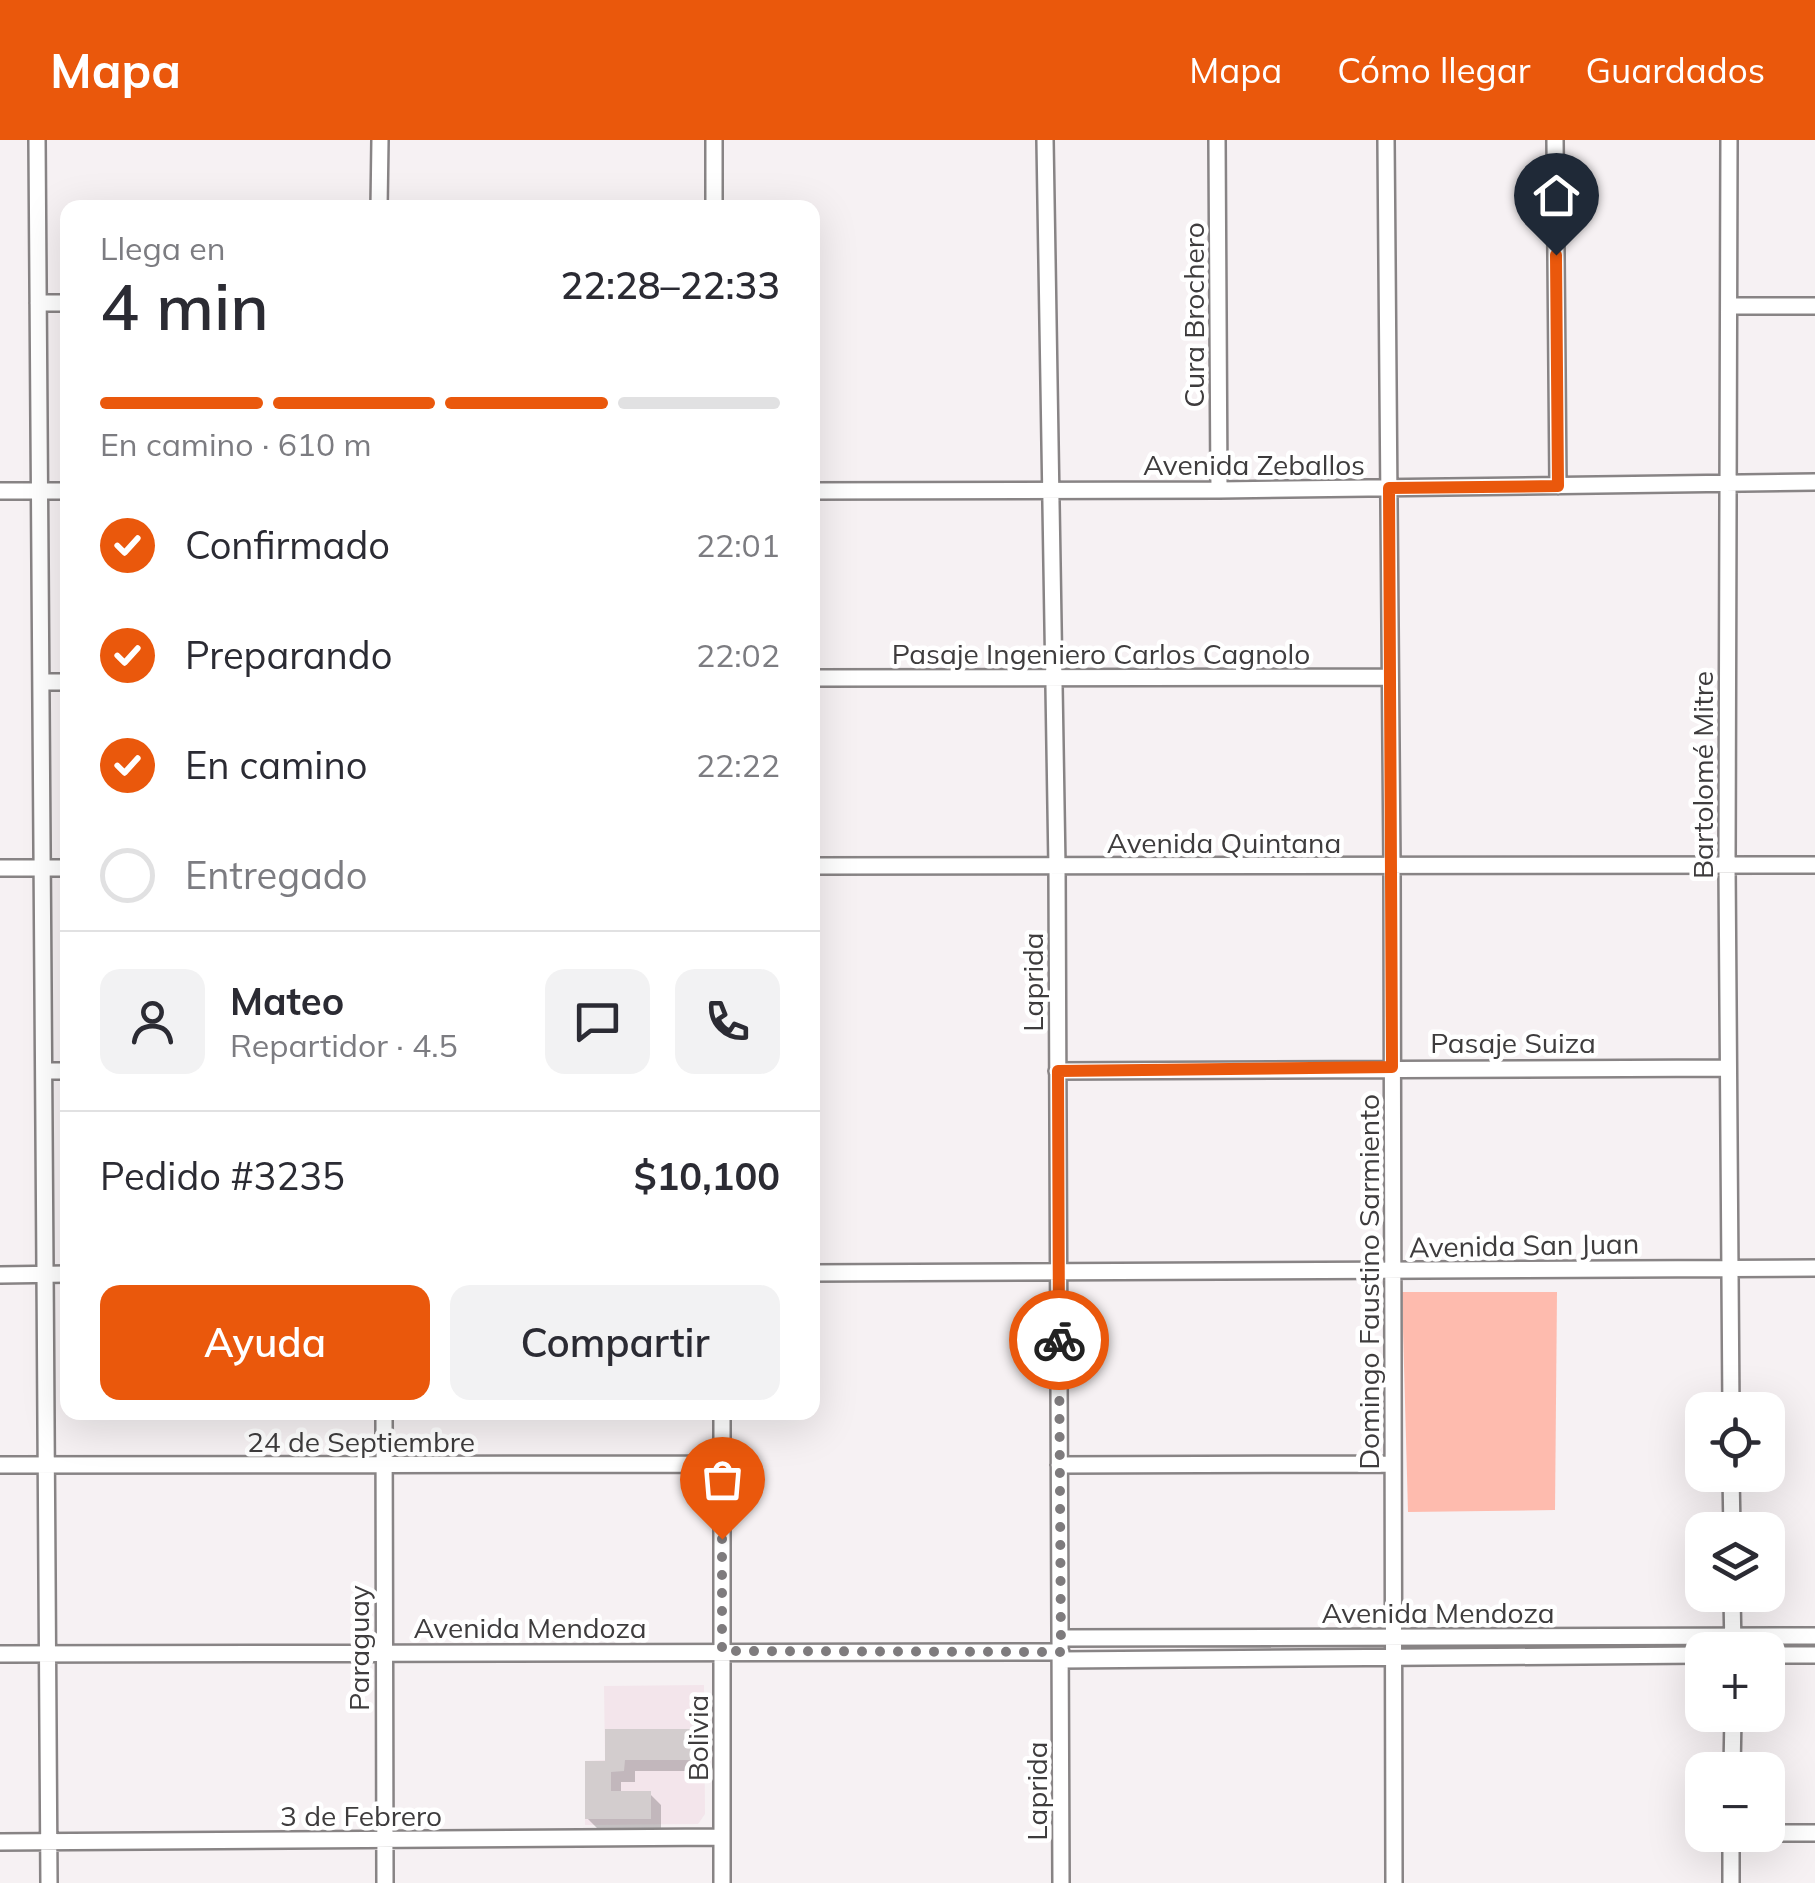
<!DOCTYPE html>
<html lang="es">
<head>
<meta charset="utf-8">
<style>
	:root { --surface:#fff; --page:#f2f2f3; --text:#2b2b33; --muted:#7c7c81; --line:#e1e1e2; --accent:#ea580c }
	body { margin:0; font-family:Mulish,sans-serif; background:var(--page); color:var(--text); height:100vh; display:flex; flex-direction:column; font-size:38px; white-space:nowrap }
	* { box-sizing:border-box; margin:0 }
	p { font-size:32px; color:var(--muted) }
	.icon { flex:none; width:55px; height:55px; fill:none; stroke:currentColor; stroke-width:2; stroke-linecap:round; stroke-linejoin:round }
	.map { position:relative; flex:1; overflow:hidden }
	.drawer { position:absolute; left:60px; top:60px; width:760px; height:1220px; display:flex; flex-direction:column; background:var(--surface); border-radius:20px; box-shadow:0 10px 40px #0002 }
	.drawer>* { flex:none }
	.fabs { position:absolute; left:1685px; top:1252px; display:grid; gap:20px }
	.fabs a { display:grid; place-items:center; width:100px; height:100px; border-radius:20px; background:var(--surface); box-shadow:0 10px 40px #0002; font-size:50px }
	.pin { position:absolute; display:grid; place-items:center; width:85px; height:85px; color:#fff; margin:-102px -42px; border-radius:50% 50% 50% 0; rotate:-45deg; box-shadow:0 0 10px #0007 }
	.pin .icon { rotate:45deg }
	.courier { position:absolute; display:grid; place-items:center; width:100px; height:100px; margin:-50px; border:8px solid #ea580c; border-radius:50%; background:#fff; color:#222; box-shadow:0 2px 12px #0007 }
	.headline em { font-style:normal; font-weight:600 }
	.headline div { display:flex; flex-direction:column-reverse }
	.headline { display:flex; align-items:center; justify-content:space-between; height:170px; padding:0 40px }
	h1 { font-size:65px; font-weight:600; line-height:75px }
	.bar { display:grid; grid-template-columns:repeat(4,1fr); gap:15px 10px; align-content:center; height:120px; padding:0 40px }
	.bar i { height:12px; border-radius:8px; background:var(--line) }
	.bar .selected { background:var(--accent) }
	.bar p { grid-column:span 4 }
	.line { display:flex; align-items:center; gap:25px; padding:0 40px; border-top:2px solid var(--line) }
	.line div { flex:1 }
	.round { display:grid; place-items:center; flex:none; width:105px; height:105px; border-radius:20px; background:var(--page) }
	ol { padding:0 40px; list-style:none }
	li { display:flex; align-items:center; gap:30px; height:110px }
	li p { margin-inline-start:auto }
	li .icon { padding:10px; border-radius:50%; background:var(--accent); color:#fff; stroke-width:4 }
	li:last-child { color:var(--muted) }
	li i { width:55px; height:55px; border:5px solid var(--line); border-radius:50% }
	.primary-button { display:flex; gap:20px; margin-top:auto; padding:20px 40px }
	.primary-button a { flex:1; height:115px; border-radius:20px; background:var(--accent); color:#fff; font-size:40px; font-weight:600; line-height:115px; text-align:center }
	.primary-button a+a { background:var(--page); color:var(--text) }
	header { display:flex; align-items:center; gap:60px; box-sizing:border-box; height:140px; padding:0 50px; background:var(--accent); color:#fff }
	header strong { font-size:48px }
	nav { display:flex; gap:55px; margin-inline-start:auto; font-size:35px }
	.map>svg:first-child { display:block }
	.built { fill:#f3e5eb }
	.green { fill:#febbae }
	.shadow { fill:#0003 }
	.building { fill:#d3cdce }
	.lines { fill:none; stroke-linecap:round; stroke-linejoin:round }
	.minor-casing { stroke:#888485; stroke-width:20 }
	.minor { stroke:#fff; stroke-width:15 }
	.done { stroke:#7e7b7d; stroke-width:10; stroke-dasharray:0 18 }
	.route { stroke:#ea580c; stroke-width:12 }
	.labels { text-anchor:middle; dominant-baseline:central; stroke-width:9; stroke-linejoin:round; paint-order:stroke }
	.street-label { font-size:28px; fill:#3e3c3d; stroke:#fff }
</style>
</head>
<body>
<header>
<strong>Mapa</strong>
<nav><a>Mapa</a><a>Cómo llegar</a><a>Guardados</a></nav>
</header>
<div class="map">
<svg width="1815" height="1743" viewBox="0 0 1815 1743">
	<rect width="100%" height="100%" fill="#f6f1f3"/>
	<path class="built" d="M704 1545 705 1674 698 1684 585 1685V1621L605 1620 604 1546Z"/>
	<path class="green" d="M1402 1152H1557L1555 1370 1408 1372Z"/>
	<path class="shadow" d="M695 1592 706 1603V1631H635V1642H621V1653L650 1654 661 1665V1690H599L587 1678 607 1623Z"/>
	<path class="building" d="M605 1589H696V1620H625L624 1631 611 1632V1651H651V1679H585V1621H605Z"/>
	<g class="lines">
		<g class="minor-casing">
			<path id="minor" d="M37 0C42 581 45 1162 49 1743
				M714 0V68
				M1045 0 1057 727 1061 1743
				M1217 0 1219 350
				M1386 0 1392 727 1394 1743
				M1555 0 1558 346
				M1729 0 1727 726 1731 1270
				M379 68 380 0
				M38 163H68
				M1729 166H1815
				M0 351H68
				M812 351 1219 350 1815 342
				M812 538 1389 537
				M42 542H68
				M812 726 1815 725
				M0 728H68
				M46 931H68
				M1057 931 1728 928
				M812 1133 1815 1128
				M0 1135 68 1134
				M384 1272 385 1743
				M722 1272V1743
				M0 1325 722 1324
				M1059 1325 1393 1324
				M1731 1335 1732 1390
				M1732 1455 1733 1510
				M1061 1498 1815 1496
				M0 1514 1061 1512
				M1768 1515H1815
				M1061 1520 1702 1515
				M1732 1630 1733 1575
				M1768 1693H1815
				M0 1702 721 1697
				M1731 1743V1695"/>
		</g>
		<use href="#minor" class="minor"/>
	</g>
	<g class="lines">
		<path class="done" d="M722 1399V1511L1061 1512 1059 1200"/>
		<path class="route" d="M1059 1200 1058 931 1392 927 1389 348 1558 346 1556 115"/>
	</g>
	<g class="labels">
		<g class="street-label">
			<text transform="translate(1193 175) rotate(-90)">Cura Brochero</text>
			<text x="1254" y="324">Avenida Zeballos</text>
			<text x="1101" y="513">Pasaje Ingeniero Carlos Cagnolo</text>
			<text transform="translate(1702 635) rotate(-90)">Bartolomé Mitre</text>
			<text x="1224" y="702">Avenida Quintana</text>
			<text transform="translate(1032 842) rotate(-90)">Laprida</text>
			<text x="1513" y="902">Pasaje Suiza</text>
			<text transform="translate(1524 1105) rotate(-1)">Avenida San Juan</text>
			<text transform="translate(1368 1142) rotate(-90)">Domingo Faustino Sarmiento</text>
			<text x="361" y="1301">24 de Septiembre</text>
			<text x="1438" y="1472">Avenida Mendoza</text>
			<text x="530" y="1487">Avenida Mendoza</text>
			<text transform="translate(358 1508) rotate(-90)">Paraguay</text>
			<text transform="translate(697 1598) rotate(-90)">Bolivia</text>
			<text transform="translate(1036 1651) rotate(-90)">Laprida</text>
			<text x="361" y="1675">3 de Febrero</text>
		</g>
	</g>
</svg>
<div class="fabs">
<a><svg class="icon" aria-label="locate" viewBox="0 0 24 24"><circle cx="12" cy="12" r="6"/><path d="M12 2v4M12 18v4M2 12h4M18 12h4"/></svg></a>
<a><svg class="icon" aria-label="layers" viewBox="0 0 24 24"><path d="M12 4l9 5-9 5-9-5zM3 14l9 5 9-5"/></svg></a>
<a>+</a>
<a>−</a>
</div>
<div class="pin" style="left:722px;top:1399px;background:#ea580c"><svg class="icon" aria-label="bag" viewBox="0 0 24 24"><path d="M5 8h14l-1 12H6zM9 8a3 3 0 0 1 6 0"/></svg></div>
<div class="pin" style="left:1556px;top:115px;background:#1f2937"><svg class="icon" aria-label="home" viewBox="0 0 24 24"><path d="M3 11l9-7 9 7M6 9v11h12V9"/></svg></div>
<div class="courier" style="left:1059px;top:1200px"><svg class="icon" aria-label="bike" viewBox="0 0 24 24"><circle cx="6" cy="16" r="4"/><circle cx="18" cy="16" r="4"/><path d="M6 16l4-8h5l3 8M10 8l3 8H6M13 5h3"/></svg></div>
<section class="drawer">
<div class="headline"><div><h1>4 min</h1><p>Llega en</p></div><em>22:28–22:33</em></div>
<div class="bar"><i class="selected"></i><i class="selected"></i><i class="selected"></i><i></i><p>En camino · 610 m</p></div>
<ol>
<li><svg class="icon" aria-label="check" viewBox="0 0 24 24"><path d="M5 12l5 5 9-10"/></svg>Confirmado<p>22:01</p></li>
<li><svg class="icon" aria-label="check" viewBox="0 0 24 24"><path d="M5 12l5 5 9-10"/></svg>Preparando<p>22:02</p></li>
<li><svg class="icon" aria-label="check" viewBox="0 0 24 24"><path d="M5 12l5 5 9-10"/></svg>En camino<p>22:22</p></li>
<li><i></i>Entregado</li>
</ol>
<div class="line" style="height:180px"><a class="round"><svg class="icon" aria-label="person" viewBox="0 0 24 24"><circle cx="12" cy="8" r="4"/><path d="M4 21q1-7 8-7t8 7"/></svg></a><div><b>Mateo</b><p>Repartidor · 4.5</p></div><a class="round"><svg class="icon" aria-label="chat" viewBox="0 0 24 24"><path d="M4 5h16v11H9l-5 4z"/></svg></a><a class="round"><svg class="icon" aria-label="phone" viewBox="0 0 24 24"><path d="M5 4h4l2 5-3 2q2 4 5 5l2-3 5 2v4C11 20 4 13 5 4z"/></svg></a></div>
<div class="line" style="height:130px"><div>Pedido #3235</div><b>$10,100</b></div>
<div class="primary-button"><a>Ayuda</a><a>Compartir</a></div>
</section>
</div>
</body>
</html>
